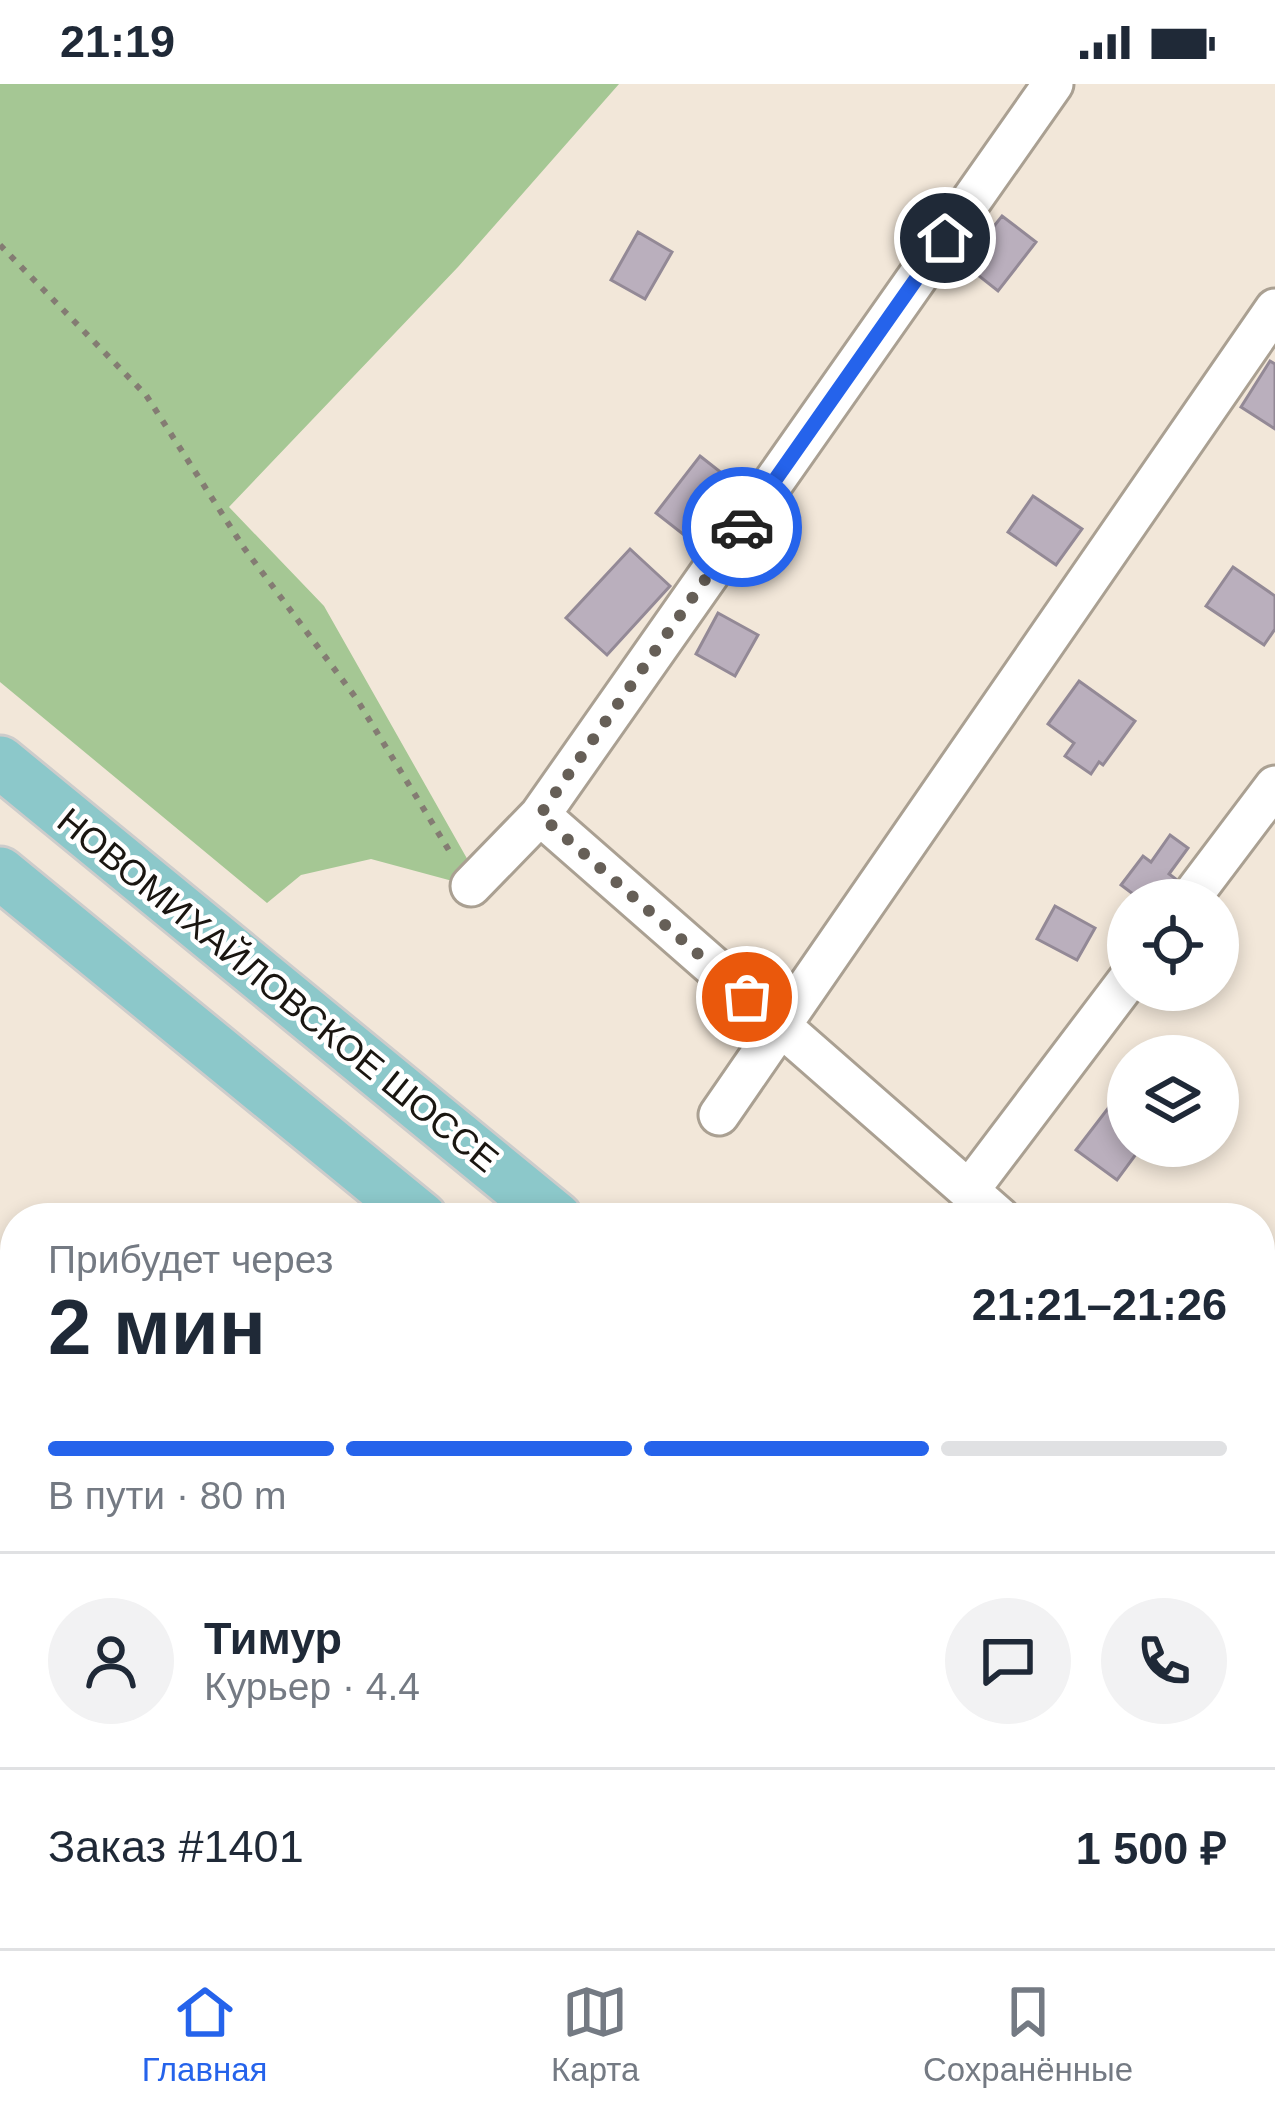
<!DOCTYPE html>
<html lang="ru">
<head>
<meta charset="utf-8">
<style>
	:root { --surface:#fff; --page:#f2f2f3; --text:#1f2937; --muted:#747a83; --line:#e0e1e3; --accent:#2563eb }
	body { margin:0; font-family:Arial,sans-serif; background:var(--page); color:var(--text); height:100vh; display:flex; flex-direction:column; font-size:45px; white-space:nowrap }
	* { box-sizing:border-box; margin:0 }
	p { font-size:39px; color:var(--muted) }
	.icon { flex:none; width:66px; height:66px; fill:none; stroke:currentColor; stroke-width:2; stroke-linecap:round; stroke-linejoin:round }
	.map { position:relative; flex:1; overflow:hidden }
	.details { position:absolute; left:0px; top:1119px; width:1275px; height:747px; display:flex; flex-direction:column; background:var(--surface); border-radius:48px 48px 0 0; box-shadow:0 6px 18px #0003 }
	.details>* { flex:none }
	.tools { position:absolute; left:1107px; top:795px; display:grid; gap:24px }
	.tools a { display:grid; place-items:center; width:132px; height:132px; border-radius:50%; background:var(--surface); box-shadow:0 6px 18px #0003; font-size:60px }
	.pin { position:absolute; display:grid; place-items:center; width:102px; height:102px; color:#fff; margin:-51px; border:6px solid #fff; border-radius:50%; box-shadow:0 3px 12px #0007 }
	.courier { position:absolute; display:grid; place-items:center; width:120px; height:120px; margin:-60px; border:9px solid #2563eb; border-radius:50%; background:#fff; color:#222; box-shadow:0 3px 15px #0007 }
	.overview em { font-style:normal; font-weight:700 }
	.overview div { display:flex; flex-direction:column-reverse }
	.overview { display:flex; align-items:center; justify-content:space-between; height:204px; padding:0 48px }
	h1 { font-size:78px; font-weight:700; line-height:90px }
	.bar { display:grid; grid-template-columns:repeat(4,1fr); gap:18px 12px; align-content:center; height:144px; padding:0 48px }
	.bar i { height:15px; border-radius:9px; background:var(--line) }
	.bar .active { background:var(--accent) }
	.bar p { grid-column:span 4 }
	.line { display:flex; align-items:center; gap:30px; padding:0 48px; border-top:3px solid var(--line) }
	.line div { flex:1 }
	.round { display:grid; place-items:center; flex:none; width:126px; height:126px; border-radius:63px; background:var(--page) }
	.status { display:flex; justify-content:space-between; align-items:center; height:84px; padding:0 60px; background:var(--surface); direction:ltr }
	.status svg { height:33px; fill:currentColor }
	.dock { display:flex; justify-content:space-around; align-items:center; height:168px; border-top:3px solid var(--line); background:var(--surface); font-size:33px; color:var(--muted) }
	.dock a { display:grid; justify-items:center; gap:6px }
	.dock .active { color:var(--accent) }
	.map>svg:first-child { display:block }
	.green { fill:#a5c794 }
	.building { fill:#baafbd; stroke:#938996; stroke-width:3 }
	.lines { fill:none; stroke-linecap:round; stroke-linejoin:round }
	.minor-casing { stroke:#aaa092; stroke-width:45 }
	.major-casing { stroke:#cdcccb; stroke-width:57 }
	.path { stroke:#847c73; stroke-width:6; stroke-dasharray:6 9; stroke-linecap:butt }
	.minor { stroke:#fff; stroke-width:39 }
	.major { stroke:#8cc8ca; stroke-width:51 }
	.done { stroke:#665f57; stroke-width:12; stroke-dasharray:0 21.6 }
	.route { stroke:#2563eb; stroke-width:15 }
	.labels { text-anchor:middle; dominant-baseline:central; stroke-width:9; stroke-linejoin:round; paint-order:stroke }
	.street-label { font-size:36px; fill:#1a1611; stroke:#fff }
</style>
</head>
<body>
<div class="status"><b>21:19</b><svg viewBox="0 0 49 12"><path d="M0 12V9h3v3zM5 12V6h3v6zM10 12V3h3v9zM15 12V0h3v12zM26 1h20v11H26zM47 4h2v5h-2z"/></svg></div>
<div class="map">
<svg width="1275" height="1864" viewBox="0 0 1275 1864">
	<rect width="100%" height="100%" fill="#f2e7d9"/>
	<path class="green" d="M0 0H619L458 183 229 423 324 522 478 794 471 802 371 775 301 791 267 819 0 598Z
		M15 1189V1321L0 1331V1190Z
		M1260 1365 1275 1375V1656L1260 1639Z
		M532 1851H990L1003 1864H544Z"/>
	<path class="building" d="M1002 132 1036 158 998 207 964 180Z
		M638 148 672 168 645 215 611 196Z
		M1270 277 1275 280V345L1241 323Z
		M700 372 737 401 693 458 656 429Z
		M1033 412 1082 445 1056 481 1008 448Z
		M630 465 670 502 607 571 566 534Z
		M1233 483 1275 512V545L1264 561 1206 522Z
		M718 529 758 551 735 592 696 570Z
		M1079 597 1135 637 1103 681 1099 678 1091 690 1065 672 1074 659 1048 640Z
		M1170 751 1188 764 1169 790 1188 804 1179 816H1141L1121 801 1143 772 1151 778Z
		M1055 822 1095 844 1077 876 1037 855Z
		M1109 1023 1128 1037V1062H1142L1117 1096 1076 1066Z"/>
	<g class="lines">
		<g class="minor-casing">
			<path id="minor" d="M471 802 540 731
				M1189 816 1275 702
				M719 1031 1275 225
				M970 1105 1128 896
				M1000 1134 540 731 1053 0
				M0 1368 15 1355
				M0 1788 15 1775
				M344 1864 359 1851"/>
		</g>
		<g class="major-casing">
			<path id="major" d="M0 678 556 1134
				M0 789 421 1134
				M1260 1799 1275 1810
				M1157 1851 1169 1864
				M1260 1851 1270 1864"/>
		</g>
		<path class="path" d="M0 161 146 311 244 464 356 614 453 773"/>
		<use href="#minor" class="minor"/>
		<use href="#major" class="major"/>
	</g>
	<g class="lines">
		<path class="done" d="M742 443 540 731 747 913"/>
		<path class="route" d="M742 443 945 154"/>
	</g>
	<g class="labels">
		<g class="street-label">
			<text transform="translate(278 906) rotate(39)">НОВОМИХАЙЛОВСКОЕ ШОССЕ</text>
		</g>
	</g>
</svg>
<div class="tools">
<a><svg class="icon" aria-label="locate" viewBox="0 0 24 24"><circle cx="12" cy="12" r="6"/><path d="M12 2v4M12 18v4M2 12h4M18 12h4"/></svg></a>
<a><svg class="icon" aria-label="layers" viewBox="0 0 24 24"><path d="M12 4l9 5-9 5-9-5zM3 14l9 5 9-5"/></svg></a>
</div>
<div class="pin" style="left:747px;top:913px;background:#ea580c"><svg class="icon" aria-label="bag" viewBox="0 0 24 24"><path d="M5 8h14l-1 12H6zM9 8a3 3 0 0 1 6 0"/></svg></div>
<div class="pin" style="left:945px;top:154px;background:#1f2937"><svg class="icon" aria-label="home" viewBox="0 0 24 24"><path d="M3 11l9-7 9 7M6 9v11h12V9"/></svg></div>
<div class="courier" style="left:742px;top:443px"><svg class="icon" aria-label="car" viewBox="0 0 24 24"><path d="M5 17H2v-5l4-1 3-4h7l3 4 3 1v5h-3M9 17h6M6 11h13"/><circle cx="7" cy="17" r="2"/><circle cx="17" cy="17" r="2"/></svg></div>
<section class="details">
<div class="overview"><div><h1>2 мин</h1><p>Прибудет через</p></div><em>21:21–21:26</em></div>
<div class="bar"><i class="active"></i><i class="active"></i><i class="active"></i><i></i><p>В пути · 80 m</p></div>
<div class="line" style="height:216px"><a class="round"><svg class="icon" aria-label="person" viewBox="0 0 24 24"><circle cx="12" cy="8" r="4"/><path d="M4 21q1-7 8-7t8 7"/></svg></a><div><b>Тимур</b><p>Курьер · 4.4</p></div><a class="round"><svg class="icon" aria-label="chat" viewBox="0 0 24 24"><path d="M4 5h16v11H9l-5 4z"/></svg></a><a class="round"><svg class="icon" aria-label="phone" viewBox="0 0 24 24"><path d="M5 4h4l2 5-3 2q2 4 5 5l2-3 5 2v4C11 20 4 13 5 4z"/></svg></a></div>
<div class="line" style="height:156px"><div>Заказ #1401</div><b>1 500 ₽</b></div>
</section>
</div>
<nav class="dock">
<a class="active"><svg class="icon" aria-label="home" viewBox="0 0 24 24"><path d="M3 11l9-7 9 7M6 9v11h12V9"/></svg>Главная</a>
<a><svg class="icon" aria-label="map" viewBox="0 0 24 24"><path d="M3 6l6-2 6 2 6-2v14l-6 2-6-2-6 2zM9 4v14M15 6v14"/></svg>Карта</a>
<a><svg class="icon" aria-label="saved" viewBox="0 0 24 24"><path d="M7 4h10v16l-5-4-5 4z"/></svg>Сохранённые</a>
</nav>
</body>
</html>
